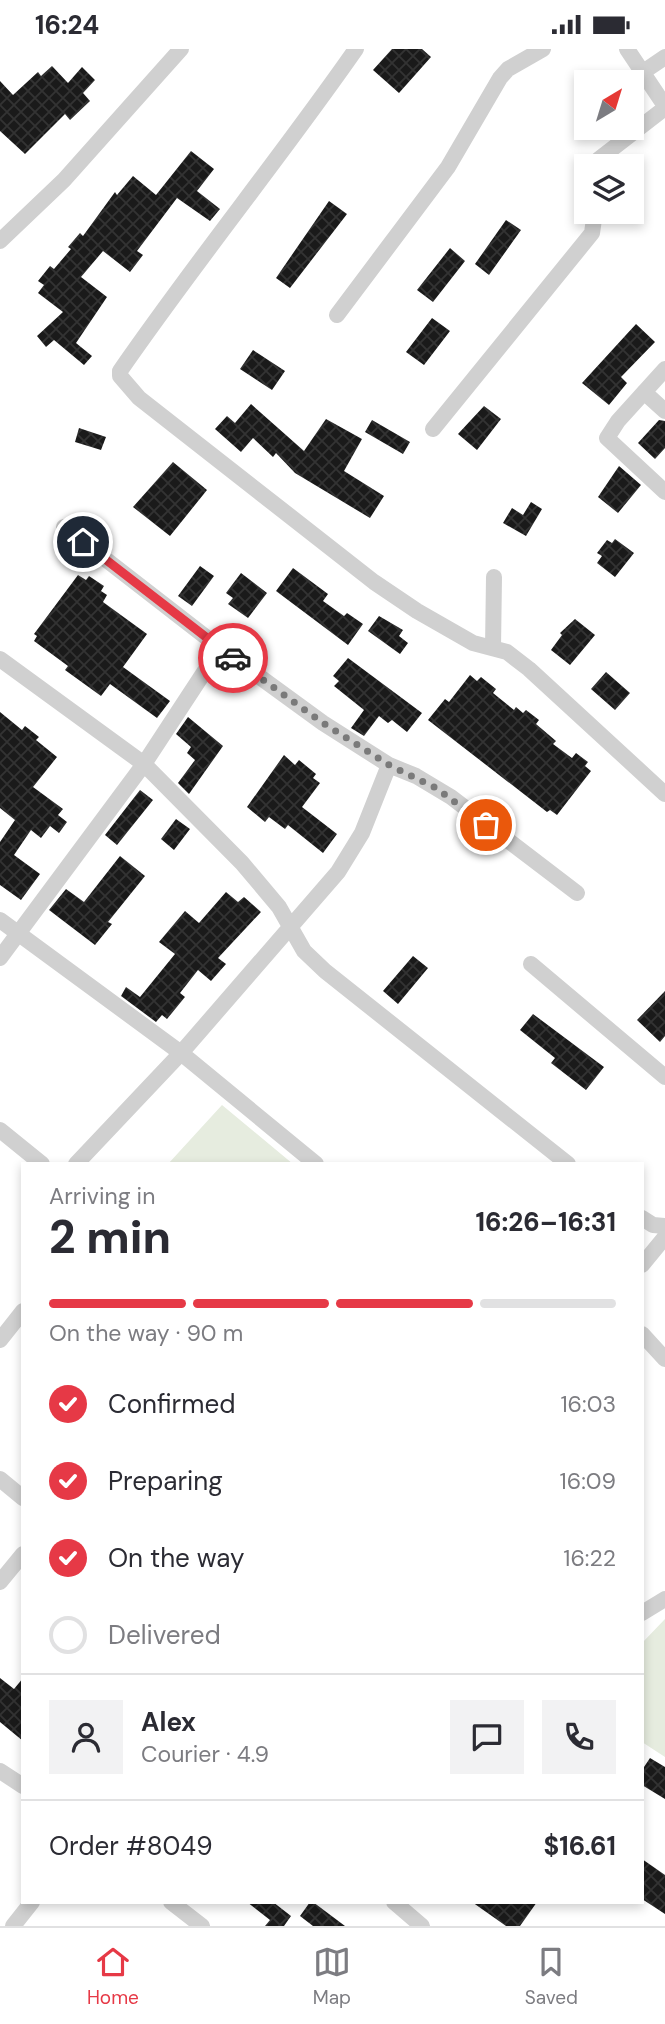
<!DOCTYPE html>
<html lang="en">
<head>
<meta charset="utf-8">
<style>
	:root { --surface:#fff; --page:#f2f2f3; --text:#2b2b33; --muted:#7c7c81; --line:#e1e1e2; --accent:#e63946 }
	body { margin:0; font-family:"DM Sans",sans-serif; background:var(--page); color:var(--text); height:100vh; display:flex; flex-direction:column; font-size:26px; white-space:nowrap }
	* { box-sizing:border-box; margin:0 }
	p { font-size:23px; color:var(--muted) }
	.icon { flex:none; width:38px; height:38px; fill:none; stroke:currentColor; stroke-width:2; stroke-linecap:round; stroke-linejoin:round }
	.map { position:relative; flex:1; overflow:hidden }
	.panel { position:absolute; left:21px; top:1113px; width:623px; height:742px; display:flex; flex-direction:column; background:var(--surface); border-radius:0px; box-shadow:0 4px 10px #0003 }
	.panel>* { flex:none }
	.needle { width:46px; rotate:38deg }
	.controls { position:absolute; left:574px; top:21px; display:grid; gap:14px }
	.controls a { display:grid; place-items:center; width:70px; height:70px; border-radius:0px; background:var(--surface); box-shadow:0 4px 10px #0003; font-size:35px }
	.pin { position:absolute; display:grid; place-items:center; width:60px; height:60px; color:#fff; margin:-30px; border:4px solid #fff; border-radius:50%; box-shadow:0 2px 7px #0007 }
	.courier { position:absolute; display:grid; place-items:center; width:70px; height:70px; margin:-35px; border:5px solid #e63946; border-radius:50%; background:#fff; color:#222; box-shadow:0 2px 9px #0007 }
	.summary em { font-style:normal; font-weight:800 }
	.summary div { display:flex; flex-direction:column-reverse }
	.summary { display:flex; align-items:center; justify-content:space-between; height:119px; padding:0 28px }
	h1 { font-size:46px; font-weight:800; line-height:52px }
	.bar { display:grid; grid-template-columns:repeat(4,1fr); gap:10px 7px; align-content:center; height:84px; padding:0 28px }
	.bar i { height:9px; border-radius:5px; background:var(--line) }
	.bar .selected { background:var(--accent) }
	.bar p { grid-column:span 4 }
	.line { display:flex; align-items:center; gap:18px; padding:0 28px; border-top:2px solid var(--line) }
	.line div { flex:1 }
	.round { display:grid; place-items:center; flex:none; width:74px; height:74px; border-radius:0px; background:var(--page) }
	ol { padding:0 28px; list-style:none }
	li { display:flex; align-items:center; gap:21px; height:77px }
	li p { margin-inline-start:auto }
	li .icon { padding:7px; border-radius:50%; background:var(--accent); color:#fff; stroke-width:4 }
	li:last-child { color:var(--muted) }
	li i { width:38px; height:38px; border:4px solid var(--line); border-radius:50% }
	.status { display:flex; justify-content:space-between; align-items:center; height:49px; padding:0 35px; background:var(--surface); direction:ltr }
	.status svg { height:19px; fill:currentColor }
	.dock { display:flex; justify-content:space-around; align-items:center; height:98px; border-top:2px solid var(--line); background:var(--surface); font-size:19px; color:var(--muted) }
	.dock a { display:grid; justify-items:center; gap:4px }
	.dock .selected { color:var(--accent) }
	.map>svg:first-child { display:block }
	.pitch { fill:#e6ecdf }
	.building { fill:url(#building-cross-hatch) }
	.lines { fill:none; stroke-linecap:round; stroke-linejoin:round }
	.minor { stroke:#d0d0d0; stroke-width:16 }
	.done { stroke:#7a7a7a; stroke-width:7; stroke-dasharray:0 12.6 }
	.route { stroke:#e63946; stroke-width:9 }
</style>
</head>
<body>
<div class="status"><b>16:24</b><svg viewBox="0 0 49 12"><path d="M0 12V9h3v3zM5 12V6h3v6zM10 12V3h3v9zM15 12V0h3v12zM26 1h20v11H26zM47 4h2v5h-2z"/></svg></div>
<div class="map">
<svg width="665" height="1877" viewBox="0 0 665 1877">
	<defs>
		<pattern id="building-cross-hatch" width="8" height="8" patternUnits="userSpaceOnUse" patternTransform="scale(1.75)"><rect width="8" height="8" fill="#1a1a1a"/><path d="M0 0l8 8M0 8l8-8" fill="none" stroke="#333"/></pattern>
	</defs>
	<rect width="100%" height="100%" fill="#fff"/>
	<path class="pitch" d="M222 1056 293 1115H168Z
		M665 1570V1708L642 1693V1594Z"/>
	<path class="building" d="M392 0H422L431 8 399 44 373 21Z
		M52 17 68 34 82 18 95 31 83 44 90 52 70 71 65 65 25 105 0 82V32L13 46 38 23 41 27Z
		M191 102 214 120 197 142 220 160 210 172 177 149 137 202 143 206 130 223 103 202 81 228 107 248 76 294 92 307 84 316 54 291 46 298 37 287 63 263 38 244 44 236 38 232 50 217 54 220 71 200 68 198 80 184 83 187 115 143 117 146 133 127 156 146Z
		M329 152 347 165 290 239 276 229Z
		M506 171 521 181 489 226 475 215Z
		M450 199 465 212 433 253 417 241Z
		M432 269 450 282 424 316 406 303Z
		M636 275 655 293 621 328 627 334 609 356 582 334Z
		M253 301 285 322 272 341 240 320Z
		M251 355 304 402 326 370 362 390 344 422 384 447 370 469 295 424 276 404 273 408 253 389 241 403 215 380 227 367 235 374Z
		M484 357 501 370 477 401 458 385Z
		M372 371 410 393 403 405 365 383Z
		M659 371 665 372V399L655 410 638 394Z
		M79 379 106 388 101 401 75 393Z
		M173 413 207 441 170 487 133 458Z
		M619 417 641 436 618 464 598 448Z
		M531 453 542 460 526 487 503 474 512 459 523 466Z
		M615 490 634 504 615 528 597 514 602 507 597 504 607 491 612 494Z
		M200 517 214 527 192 557 178 547Z
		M293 519 328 545 323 552 344 567 347 564 363 575 348 596 276 542Z
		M241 524 267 544 248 569 228 555 233 549 226 544Z
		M78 526 86 531 89 527 104 537 101 542 107 546 103 553 147 585 123 618 170 652 157 669 110 635 101 647 65 621 68 617 34 592 37 587 34 585Z
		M379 567 403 581 399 587 408 594 400 605 368 582Z
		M575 570 595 586 570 616 551 601 562 586 560 584Z
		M348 609 422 664 407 683 392 671 388 674 379 667 364 687 351 679 364 661 334 637 339 632 333 627Z
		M606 623 630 644 615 661 591 640Z
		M470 626 477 632 481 628 496 640 493 644 514 661 516 658 523 664 526 661 539 671 536 675 556 692 553 695 572 709 576 704 588 713 585 717 591 722 557 766 550 761 547 763 428 671 445 650 449 653Z
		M0 663 22 681 25 677 39 688 36 691 57 708 33 738 63 760 58 766 67 773 59 784 50 777 41 789 31 781 14 806 40 825 21 851 0 836V793L15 771 0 759Z
		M188 668 223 697 189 745 178 734 195 711 187 704 191 698 176 685Z
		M284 706 295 716 299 711 316 725 313 729 320 734 302 758 337 785 323 804 288 776 285 780 269 768 265 773 247 758Z
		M140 741 153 751 117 796 105 786Z
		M176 770 190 780 174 801 161 790Z
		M120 807 145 827 108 873 112 875 95 896 49 861 66 840 84 853Z
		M226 843 238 853 244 848 261 863 218 909 226 915 211 932 198 921 180 944 185 948 167 970 162 966 156 973 121 947 126 938 140 948 175 905 159 893 185 862 199 874Z
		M413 907 428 919 398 955 383 942Z
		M665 942V987L660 993 637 971Z
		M533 965 604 1018 586 1041 551 1014 555 1009 520 981Z
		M0 1629 14 1640 23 1629V1692L0 1673Z
		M650 1709 665 1718V1750L642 1736V1721Z
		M642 1810 665 1826V1865L642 1850Z
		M247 1853H273L291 1867 284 1877H265L270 1871Z
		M310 1853H313L345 1877H313L300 1867Z
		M472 1853H537L520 1877H506Z"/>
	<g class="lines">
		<path class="minor" d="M356 0C280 109 196 212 120 322V327L139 349 374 533 417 562 473 594 507 603 529 620 665 745
			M627 0 665 57
			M643 23 665 8
			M595 117 599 110 665 59
			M0 192 64 131 181 0
			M337 266 448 118 500 29 508 20 543 0
			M665 320 618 372 607 389 665 443
			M644 343 665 362
			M433 380 592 184 595 163
			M64 478 220 599 323 674 389 716 416 727 451 748 577 844
			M493 599 494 528
			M0 610 144 715 242 814 279 858 304 902 325 922 568 1115
			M0 871 181 1004 316 1115
			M0 909 144 715 220 599
			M531 915 665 1028
			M0 1081 42 1115
			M76 1115 181 1004 338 823 362 784 389 716
			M642 1169 653 1176 665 1177
			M642 1216 665 1188
			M642 1285 665 1310
			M0 1291 23 1262
			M0 1430 23 1449
			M0 1533 23 1505
			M642 1564 665 1550
			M0 1722 23 1737
			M171 1853 202 1877
			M394 1853 422 1877
			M13 1877 32 1853"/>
	</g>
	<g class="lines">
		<path class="done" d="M233 609 323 674 389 716 436 739 486 776"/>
		<path class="route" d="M83 493 233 609"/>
	</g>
</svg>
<div class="controls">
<a><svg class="needle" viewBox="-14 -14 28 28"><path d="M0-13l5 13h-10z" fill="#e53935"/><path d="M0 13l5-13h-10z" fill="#7c7c81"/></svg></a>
<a><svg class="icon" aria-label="layers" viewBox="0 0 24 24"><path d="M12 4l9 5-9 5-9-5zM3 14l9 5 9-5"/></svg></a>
</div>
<div class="pin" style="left:486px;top:776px;background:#ea580c"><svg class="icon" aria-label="bag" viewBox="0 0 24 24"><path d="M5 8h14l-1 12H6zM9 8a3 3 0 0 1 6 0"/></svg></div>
<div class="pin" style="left:83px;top:493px;background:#1f2937"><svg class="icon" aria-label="home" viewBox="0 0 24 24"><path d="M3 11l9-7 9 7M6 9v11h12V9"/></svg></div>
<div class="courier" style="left:233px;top:609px"><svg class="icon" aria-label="car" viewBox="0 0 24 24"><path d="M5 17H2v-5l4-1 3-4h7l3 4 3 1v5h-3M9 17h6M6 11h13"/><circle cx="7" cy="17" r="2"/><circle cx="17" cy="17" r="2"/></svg></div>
<section class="panel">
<div class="summary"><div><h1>2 min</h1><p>Arriving in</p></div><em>16:26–16:31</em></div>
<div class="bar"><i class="selected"></i><i class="selected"></i><i class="selected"></i><i></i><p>On the way · 90 m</p></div>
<ol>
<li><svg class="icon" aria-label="check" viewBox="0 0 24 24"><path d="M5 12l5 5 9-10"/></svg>Confirmed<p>16:03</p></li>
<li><svg class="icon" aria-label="check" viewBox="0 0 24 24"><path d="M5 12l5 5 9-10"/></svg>Preparing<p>16:09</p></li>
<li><svg class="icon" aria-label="check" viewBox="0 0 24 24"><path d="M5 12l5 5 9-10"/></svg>On the way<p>16:22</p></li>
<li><i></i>Delivered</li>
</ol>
<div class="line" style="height:126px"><a class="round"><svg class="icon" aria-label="person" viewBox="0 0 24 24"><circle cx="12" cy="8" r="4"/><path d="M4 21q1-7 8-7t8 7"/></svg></a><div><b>Alex</b><p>Courier · 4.9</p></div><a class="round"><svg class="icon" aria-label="chat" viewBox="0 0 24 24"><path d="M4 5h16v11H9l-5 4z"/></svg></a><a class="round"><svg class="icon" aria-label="phone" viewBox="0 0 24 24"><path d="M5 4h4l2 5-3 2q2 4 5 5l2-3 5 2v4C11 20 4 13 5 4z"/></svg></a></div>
<div class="line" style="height:91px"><div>Order #8049</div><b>$16.61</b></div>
</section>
</div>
<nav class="dock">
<a class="selected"><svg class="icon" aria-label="home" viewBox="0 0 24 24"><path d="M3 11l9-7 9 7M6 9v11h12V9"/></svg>Home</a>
<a><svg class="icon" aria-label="map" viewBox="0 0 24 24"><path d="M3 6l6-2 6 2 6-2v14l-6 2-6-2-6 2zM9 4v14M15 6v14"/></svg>Map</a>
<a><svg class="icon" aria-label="saved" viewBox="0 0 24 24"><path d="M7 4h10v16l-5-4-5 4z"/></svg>Saved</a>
</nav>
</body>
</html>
